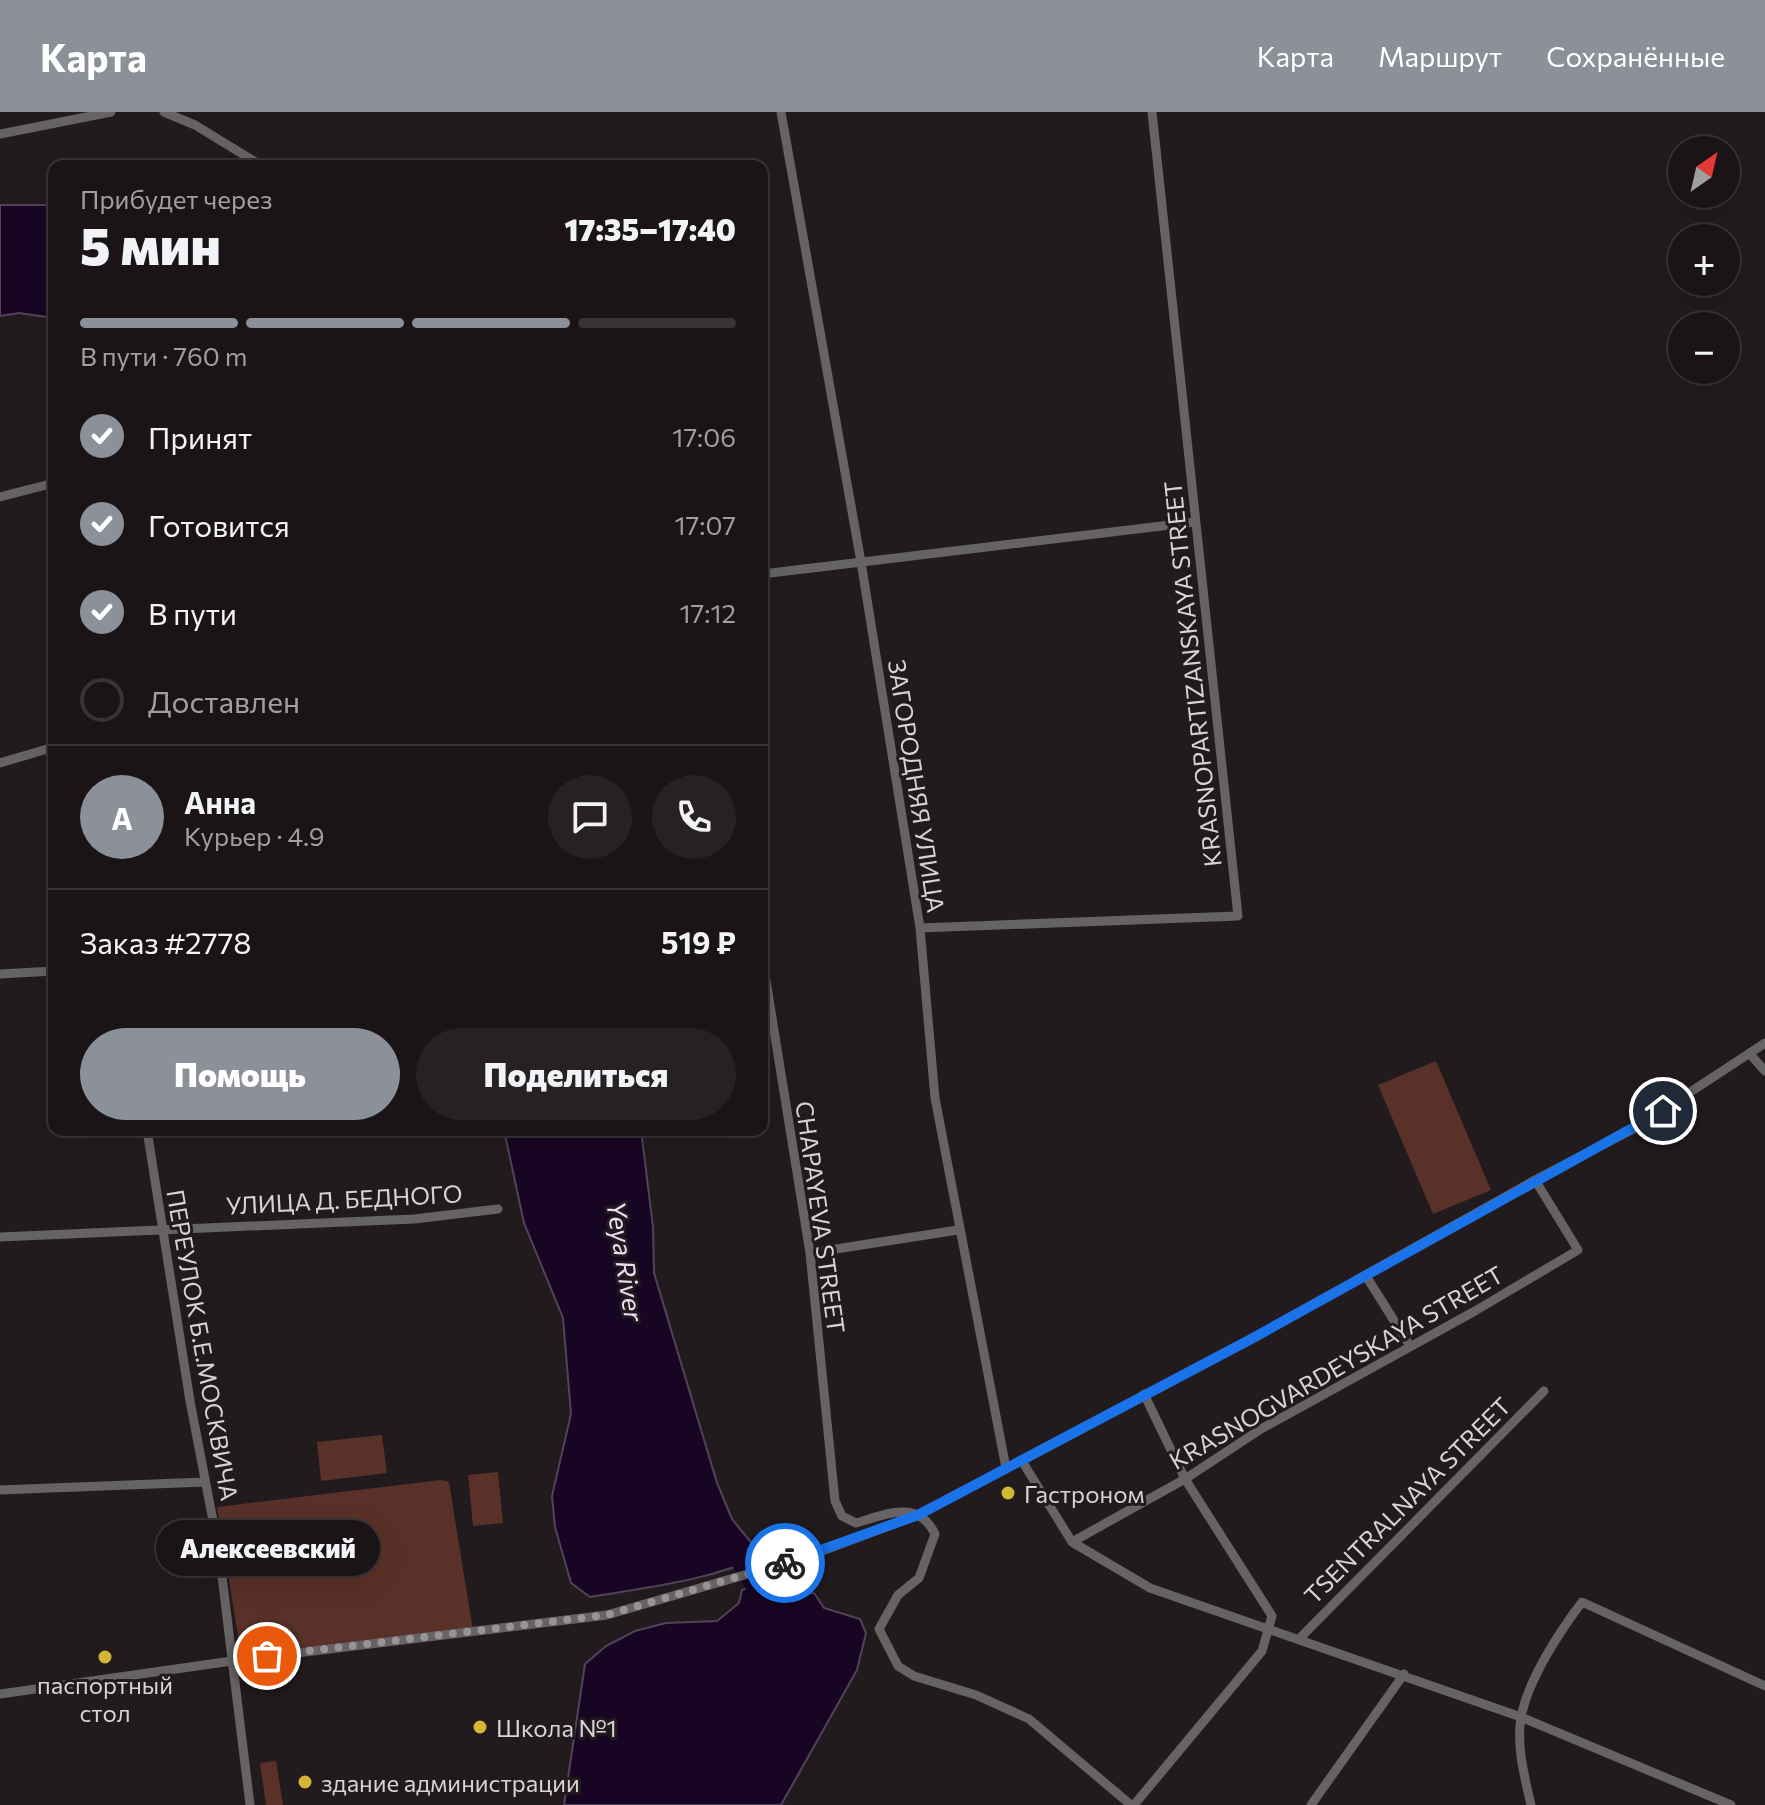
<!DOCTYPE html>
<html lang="ru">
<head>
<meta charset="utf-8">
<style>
	:root { --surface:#1a1416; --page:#272123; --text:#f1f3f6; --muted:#9f9ea1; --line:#383335; --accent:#8c9099 }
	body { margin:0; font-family:Commissioner,sans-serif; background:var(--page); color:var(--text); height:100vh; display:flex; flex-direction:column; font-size:30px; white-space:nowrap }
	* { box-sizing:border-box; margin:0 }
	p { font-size:26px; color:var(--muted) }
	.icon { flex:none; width:44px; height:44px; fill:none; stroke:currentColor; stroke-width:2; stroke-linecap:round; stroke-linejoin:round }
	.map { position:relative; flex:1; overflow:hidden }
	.details { position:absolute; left:48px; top:48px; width:720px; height:976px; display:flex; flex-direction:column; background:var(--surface); border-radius:16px; box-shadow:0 8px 32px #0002,0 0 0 2px var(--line) }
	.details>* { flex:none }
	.needle { width:52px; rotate:34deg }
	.tools { position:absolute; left:1668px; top:24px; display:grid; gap:16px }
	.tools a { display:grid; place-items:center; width:72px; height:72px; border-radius:50%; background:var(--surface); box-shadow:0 8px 32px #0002,0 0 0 2px var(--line); font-size:40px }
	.pin { position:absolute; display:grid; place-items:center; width:68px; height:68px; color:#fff; margin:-34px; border:4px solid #fff; border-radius:50%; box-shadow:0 2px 8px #0007 }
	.courier { position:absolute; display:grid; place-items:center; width:80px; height:80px; margin:-40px; border:6px solid #1a73e8; border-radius:50%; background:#fff; color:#222; box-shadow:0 2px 10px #0007 }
	.bubble { position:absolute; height:56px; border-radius:28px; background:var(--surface); box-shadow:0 8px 32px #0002,0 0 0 2px var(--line); font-size:26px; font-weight:800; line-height:56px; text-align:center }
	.summary em { font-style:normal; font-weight:800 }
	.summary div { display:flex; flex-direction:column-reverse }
	.summary { display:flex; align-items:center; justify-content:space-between; height:136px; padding:0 32px }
	h1 { font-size:52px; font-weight:800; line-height:60px }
	.bar { display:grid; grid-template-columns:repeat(4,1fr); gap:12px 8px; align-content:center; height:96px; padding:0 32px }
	.bar i { height:10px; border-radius:6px; background:var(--line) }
	.bar .current { background:var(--accent) }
	.bar p { grid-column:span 4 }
	.line { display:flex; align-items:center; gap:20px; padding:0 32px; border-top:2px solid var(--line) }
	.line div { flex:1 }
	.round { display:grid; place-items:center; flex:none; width:84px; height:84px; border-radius:42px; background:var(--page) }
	ol { padding:0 32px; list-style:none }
	li { display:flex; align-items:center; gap:24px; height:88px }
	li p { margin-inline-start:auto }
	li .icon { padding:8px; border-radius:50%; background:var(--accent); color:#fff; stroke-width:4 }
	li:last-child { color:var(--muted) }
	li i { width:44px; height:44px; border:4px solid var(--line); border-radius:50% }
	.action { display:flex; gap:16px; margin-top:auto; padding:16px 32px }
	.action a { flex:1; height:92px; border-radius:48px; background:var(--accent); color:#fff; font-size:32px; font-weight:800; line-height:92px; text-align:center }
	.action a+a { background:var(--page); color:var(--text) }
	header { display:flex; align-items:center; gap:48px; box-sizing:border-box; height:112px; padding:0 40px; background:var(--accent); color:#fff }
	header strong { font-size:38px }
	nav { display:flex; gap:44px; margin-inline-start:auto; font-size:28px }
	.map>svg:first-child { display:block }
	.green { fill:#593128 }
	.water { fill:#180524; stroke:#524359; stroke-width:2 }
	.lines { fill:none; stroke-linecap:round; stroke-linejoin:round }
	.river { stroke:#180524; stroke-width:16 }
	.minor { stroke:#666365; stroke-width:9 }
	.done { stroke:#989395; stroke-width:8; stroke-dasharray:0 14.4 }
	.route { stroke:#1a73e8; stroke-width:10 }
	.poi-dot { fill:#d3b635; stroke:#221b1e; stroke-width:3 }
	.labels { text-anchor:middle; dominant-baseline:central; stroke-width:6; stroke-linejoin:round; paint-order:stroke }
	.street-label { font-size:24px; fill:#d8d3d5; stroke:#221b1e }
	.poi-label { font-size:24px; fill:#d8d3d5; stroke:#221b1e; text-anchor:start }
	.water-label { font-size:26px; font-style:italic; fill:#ecddf7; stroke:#221b1e }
</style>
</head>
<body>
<header>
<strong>Карта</strong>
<nav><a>Карта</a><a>Маршрут</a><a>Сохранённые</a></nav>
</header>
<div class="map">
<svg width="1765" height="1693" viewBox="0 0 1765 1693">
	<rect width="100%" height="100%" fill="#221b1e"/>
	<path class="green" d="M1436 949 1491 1078 1433 1102 1378 973Z
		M382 1323 387 1361 321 1369 317 1330Z
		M498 1360 503 1411 473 1414 468 1363Z
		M441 1368 449 1370 473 1519 241 1542 217 1395Z
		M276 1649 283 1693H266L260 1651Z"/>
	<path class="water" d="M0 93H54V206L19 201 0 204Z
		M504 1018H641L653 1115 654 1161 717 1371 732 1407 762 1444C708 1469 647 1475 590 1485L571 1471 555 1415 552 1384 571 1302 563 1206 524 1111Z
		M760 1471 771 1482 814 1481 824 1496 860 1507 866 1521 857 1558 781 1693H564L585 1552 606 1534 635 1519 666 1511 717 1509 739 1491 742 1478Z"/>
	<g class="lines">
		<path class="river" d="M731 1436 763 1491"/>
		<path class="minor" d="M164 0 195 13 262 54
			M781 0 861 450 920 816 935 986 1006 1356
			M0 22 111 0
			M0 385 54 371
			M762 462 1195 410
			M0 651 54 635
			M920 816 1238 804 1152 0
			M762 844 810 1141 835 1389 842 1404 856 1411C887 1402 918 1387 935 1422L919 1466 898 1483 879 1517 898 1554 914 1564 976 1583 1029 1607 1131 1693
			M0 862 54 859
			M1750 942 1765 959
			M147 1018 190 1289 219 1440 250 1693
			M0 1125 414 1107 498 1097
			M810 1141 958 1118
			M1366 1164 1410 1234
			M1022 1349 1072 1430 1150 1476 1521 1605 1731 1693
			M0 1378 205 1370
			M1072 1430 1185 1367 1261 1317 1475 1199 1578 1138 1535 1068
			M1299 1527 1544 1279
			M0 1582 232 1549 607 1503 806 1445 918 1403 1253 1226 1535 1068 1637 1015 1765 931
			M1134 1693 1262 1539 1272 1504 1185 1367 1144 1282
			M1311 1693 1404 1562
			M1531 1693C1525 1667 1516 1633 1521 1606 1527 1569 1560 1519 1582 1490L1765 1574"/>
	</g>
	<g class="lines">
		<path class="done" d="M267 1544 607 1503 785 1451"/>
		<path class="route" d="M785 1451 918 1403 1253 1226 1663 999"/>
	</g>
	<g class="poi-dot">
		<circle cx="1008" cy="1381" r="8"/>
		<circle cx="105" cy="1545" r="8"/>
		<circle cx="480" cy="1615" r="8"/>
		<circle cx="305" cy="1670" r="8"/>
	</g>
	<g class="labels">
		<g class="street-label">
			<text transform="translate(1192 562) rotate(-96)">KRASNOPARTIZANSKAYA STREET</text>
			<text transform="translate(917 674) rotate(81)">ЗАГОРОДНЯЯ УЛИЦА</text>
			<text transform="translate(344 1087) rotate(-3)">УЛИЦА Д. БЕДНОГО</text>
			<text transform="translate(821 1105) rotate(82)">CHAPAYEVA STREET</text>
			<text transform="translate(203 1233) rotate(80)">ПЕРЕУЛОК Б.Е.МОСКВИЧА</text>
			<text transform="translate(1336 1255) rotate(-30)">KRASNOGVARDEYSKAYA STREET</text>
			<text transform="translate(1407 1388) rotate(-45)">TSENTRALNAYA STREET</text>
		</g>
		<g class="poi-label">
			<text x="1024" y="1381">Гастроном</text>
			<text x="105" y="1572" text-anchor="middle">паспортный<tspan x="105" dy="28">стол</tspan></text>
			<text x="496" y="1615">Школа №1</text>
			<text x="321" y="1670">здание администрации</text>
		</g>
		<g class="water-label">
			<text transform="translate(626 1149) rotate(81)">Yeya River</text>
		</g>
	</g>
</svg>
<div class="tools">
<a><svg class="needle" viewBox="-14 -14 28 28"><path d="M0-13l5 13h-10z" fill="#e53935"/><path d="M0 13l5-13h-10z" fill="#9f9ea1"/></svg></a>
<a>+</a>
<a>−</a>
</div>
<div class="pin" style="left:267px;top:1544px;background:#ea580c"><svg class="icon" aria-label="bag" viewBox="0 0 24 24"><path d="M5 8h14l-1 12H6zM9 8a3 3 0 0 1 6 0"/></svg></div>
<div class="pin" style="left:1663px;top:999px;background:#1f2937"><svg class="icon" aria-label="home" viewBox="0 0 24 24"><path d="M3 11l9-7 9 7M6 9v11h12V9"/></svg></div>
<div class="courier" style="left:785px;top:1451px"><svg class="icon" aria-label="bike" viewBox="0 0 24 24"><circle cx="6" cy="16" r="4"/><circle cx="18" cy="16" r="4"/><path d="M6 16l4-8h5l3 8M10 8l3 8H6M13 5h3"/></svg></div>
<div class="bubble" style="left:156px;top:1408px;width:224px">Алексеевский</div>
<section class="details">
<div class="summary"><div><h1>5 мин</h1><p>Прибудет через</p></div><em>17:35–17:40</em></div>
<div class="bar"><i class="current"></i><i class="current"></i><i class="current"></i><i></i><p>В пути · 760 m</p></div>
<ol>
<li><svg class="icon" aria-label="check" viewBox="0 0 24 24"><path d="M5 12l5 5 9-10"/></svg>Принят<p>17:06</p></li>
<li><svg class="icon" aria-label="check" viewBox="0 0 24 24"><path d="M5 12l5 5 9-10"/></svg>Готовится<p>17:07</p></li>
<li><svg class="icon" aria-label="check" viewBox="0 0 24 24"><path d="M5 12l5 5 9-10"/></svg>В пути<p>17:12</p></li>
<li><i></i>Доставлен</li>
</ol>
<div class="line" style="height:144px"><b class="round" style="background:var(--accent);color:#fff">А</b><div><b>Анна</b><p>Курьер · 4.9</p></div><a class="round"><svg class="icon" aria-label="chat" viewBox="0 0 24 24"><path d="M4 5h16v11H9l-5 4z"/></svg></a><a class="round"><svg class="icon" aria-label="phone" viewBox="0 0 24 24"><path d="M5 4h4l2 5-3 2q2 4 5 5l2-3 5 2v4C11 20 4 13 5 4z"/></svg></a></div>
<div class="line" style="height:104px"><div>Заказ #2778</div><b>519 ₽</b></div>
<div class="action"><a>Помощь</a><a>Поделиться</a></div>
</section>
</div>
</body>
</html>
